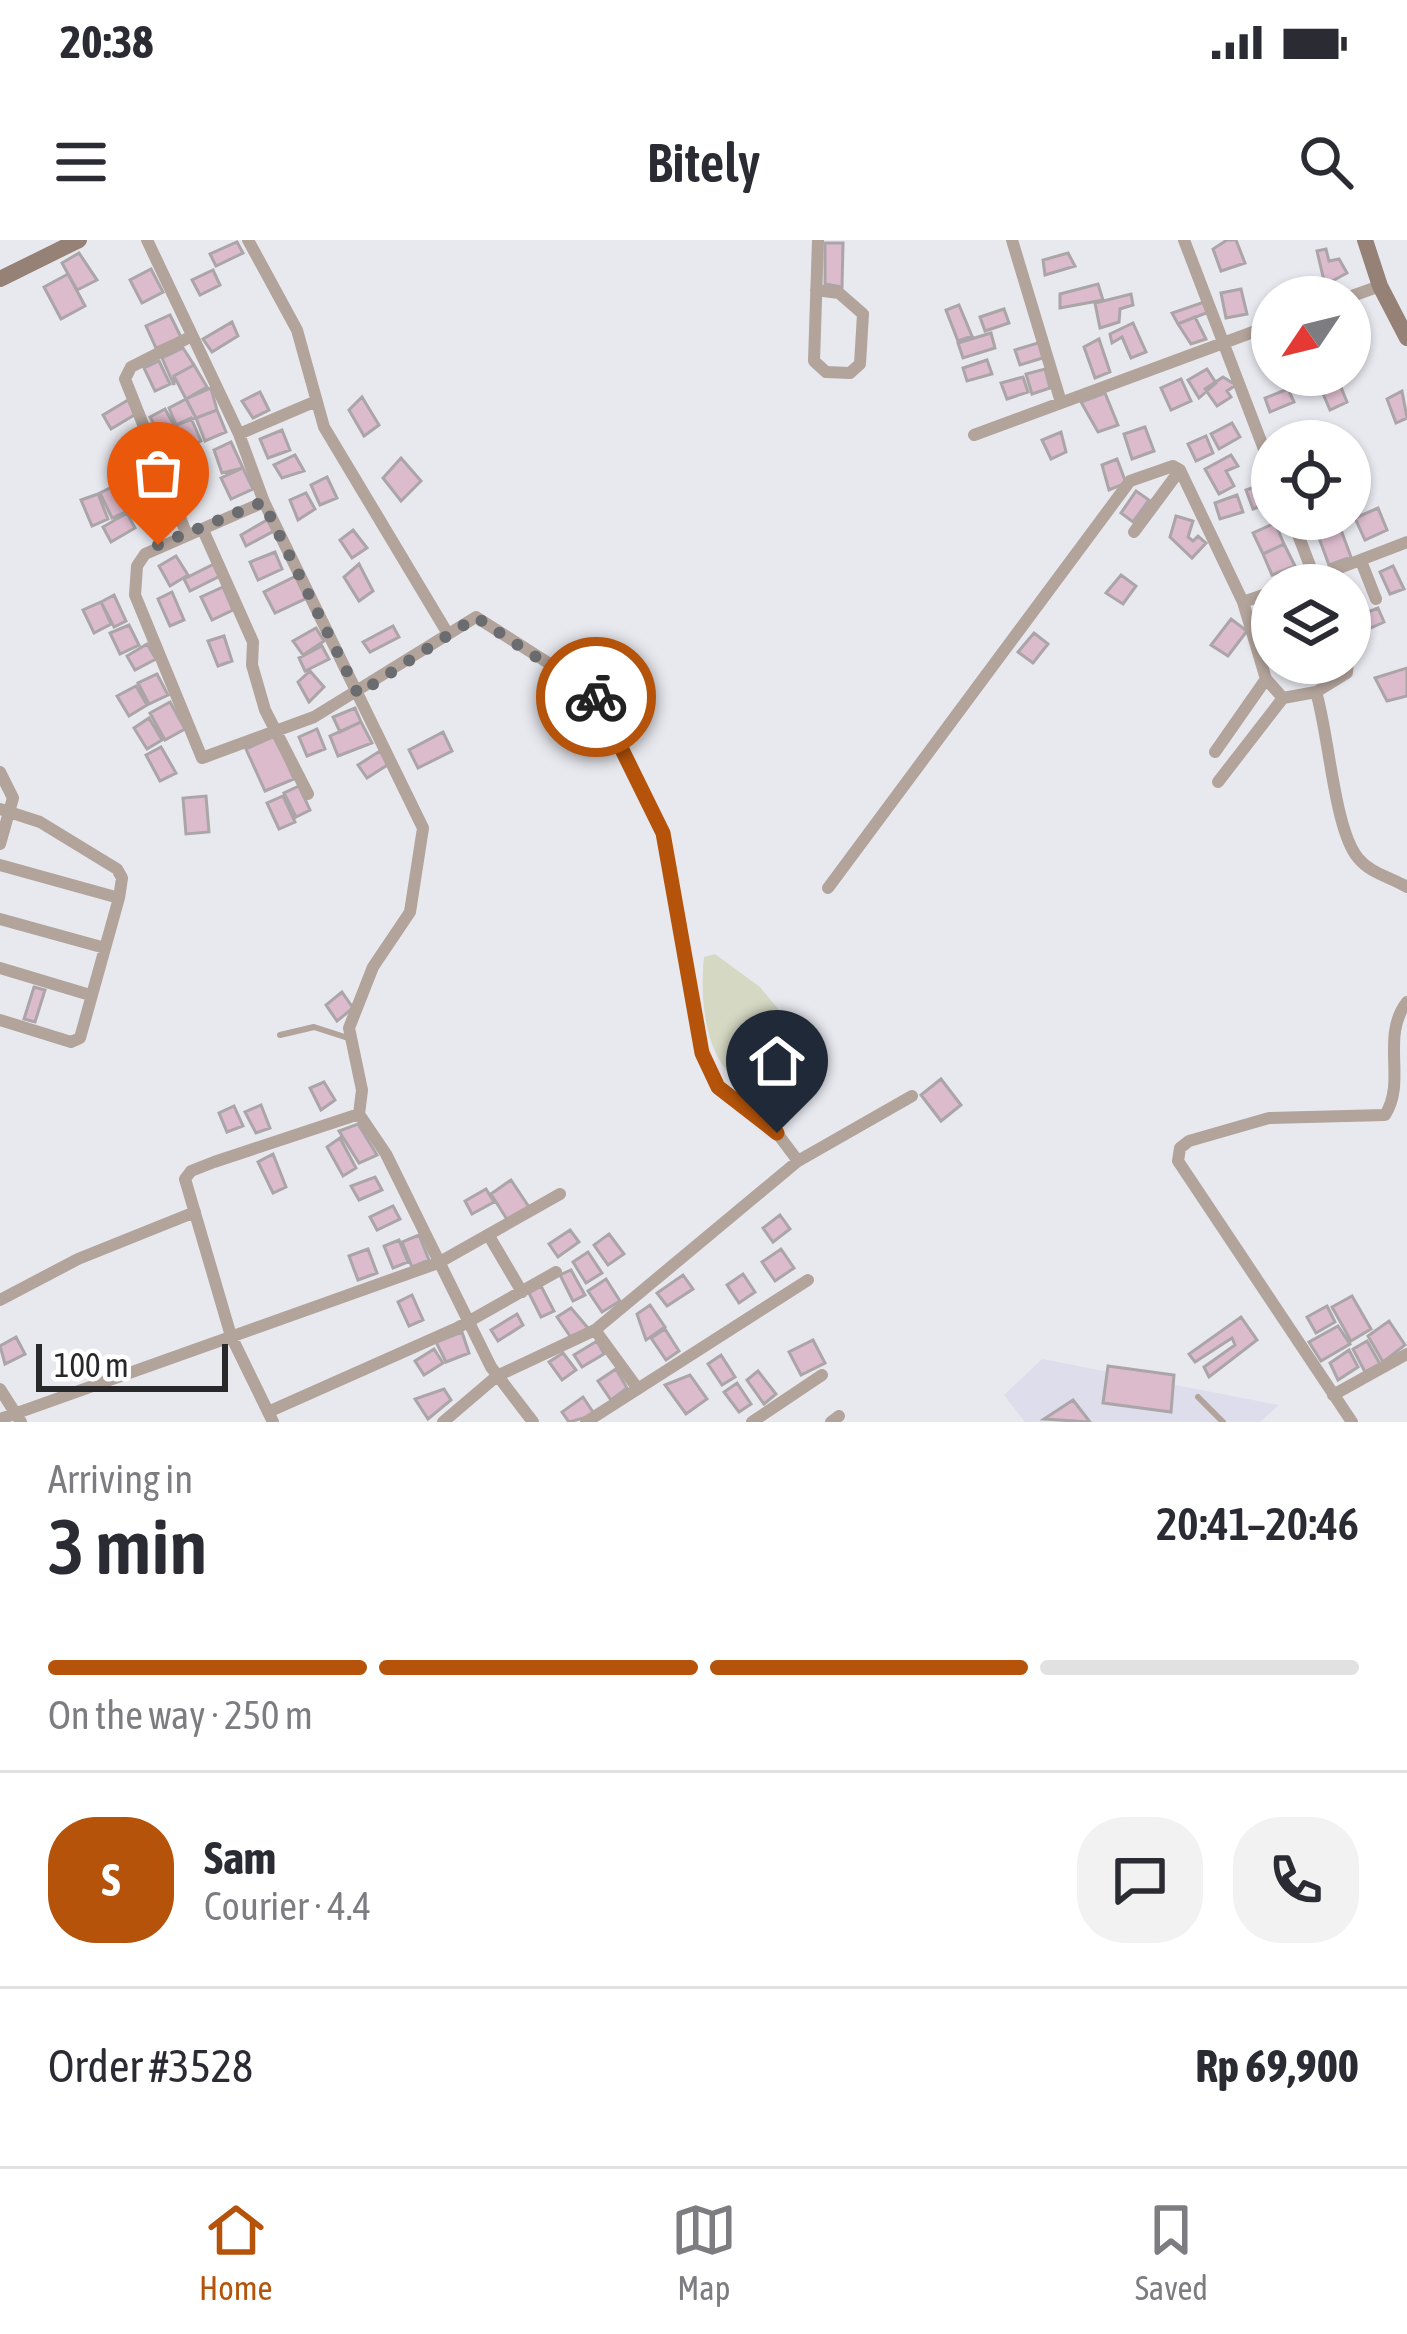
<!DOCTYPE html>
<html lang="en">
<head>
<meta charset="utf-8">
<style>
	:root { --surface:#fff; --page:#f2f2f3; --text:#2b2b33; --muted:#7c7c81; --line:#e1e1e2; --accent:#b45309 }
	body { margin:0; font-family:"Asap Condensed",sans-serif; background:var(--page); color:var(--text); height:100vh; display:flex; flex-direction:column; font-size:45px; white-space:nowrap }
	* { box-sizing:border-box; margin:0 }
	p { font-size:39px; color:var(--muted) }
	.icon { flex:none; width:66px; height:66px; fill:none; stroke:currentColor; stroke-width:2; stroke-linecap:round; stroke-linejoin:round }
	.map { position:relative; height:1182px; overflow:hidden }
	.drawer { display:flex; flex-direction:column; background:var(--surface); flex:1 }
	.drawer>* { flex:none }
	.needle { width:78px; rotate:235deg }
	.tools { position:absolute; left:1251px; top:36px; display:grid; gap:24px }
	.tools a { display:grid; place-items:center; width:120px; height:120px; border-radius:50%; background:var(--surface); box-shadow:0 3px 9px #0004; font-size:60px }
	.scale { position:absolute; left:36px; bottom:30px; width:192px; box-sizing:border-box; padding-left:12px; border:6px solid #28282a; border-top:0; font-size:33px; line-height:42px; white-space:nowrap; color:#28282a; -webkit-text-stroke:9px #fff; paint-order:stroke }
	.pin { position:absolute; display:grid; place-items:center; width:102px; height:102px; color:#fff; margin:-123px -51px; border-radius:50% 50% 50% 0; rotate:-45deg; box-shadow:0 0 12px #0007 }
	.pin .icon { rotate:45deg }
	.courier { position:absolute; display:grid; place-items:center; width:120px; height:120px; margin:-60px; border:9px solid #b45309; border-radius:50%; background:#fff; color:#222; box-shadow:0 3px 15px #0007 }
	.overview em { font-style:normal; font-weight:600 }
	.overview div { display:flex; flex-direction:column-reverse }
	.overview { display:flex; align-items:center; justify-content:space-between; height:204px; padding:0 48px }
	h1 { font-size:78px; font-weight:600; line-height:90px }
	.bar { display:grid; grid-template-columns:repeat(4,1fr); gap:18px 12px; align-content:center; height:144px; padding:0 48px }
	.bar i { height:15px; border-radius:9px; background:var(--line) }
	.bar .selected { background:var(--accent) }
	.bar p { grid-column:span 4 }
	.line { display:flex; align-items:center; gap:30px; padding:0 48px; border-top:3px solid var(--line) }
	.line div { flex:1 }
	.round { display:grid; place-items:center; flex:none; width:126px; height:126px; border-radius:48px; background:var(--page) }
	.status { display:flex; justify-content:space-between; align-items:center; height:84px; padding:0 60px; background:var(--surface); direction:ltr }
	.status svg { height:33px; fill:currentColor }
	header { display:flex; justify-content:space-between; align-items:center; height:156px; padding:0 48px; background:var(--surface); font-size:54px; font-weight:600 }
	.tab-bar { display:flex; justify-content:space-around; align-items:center; height:168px; border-top:3px solid var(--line); background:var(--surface); font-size:33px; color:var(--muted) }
	.tab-bar a { display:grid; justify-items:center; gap:6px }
	.tab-bar .selected { color:var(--accent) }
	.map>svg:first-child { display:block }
	.built { fill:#ddddeb }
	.green { fill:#d5d9c3 }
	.building { fill:#dcbbcd; stroke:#aba5a8; stroke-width:3 }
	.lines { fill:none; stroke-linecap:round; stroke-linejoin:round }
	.lane { stroke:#b2a39b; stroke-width:6 }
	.street { stroke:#b2a39b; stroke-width:12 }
	.secondary { stroke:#968176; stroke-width:16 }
	.done { stroke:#6b6c6f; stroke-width:12; stroke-dasharray:0 21.6 }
	.route { stroke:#b45309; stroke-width:15 }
</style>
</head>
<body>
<div class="status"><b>20:38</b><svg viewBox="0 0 49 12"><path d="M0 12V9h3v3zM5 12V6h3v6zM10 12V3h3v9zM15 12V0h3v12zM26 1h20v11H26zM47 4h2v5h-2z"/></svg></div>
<header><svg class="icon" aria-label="menu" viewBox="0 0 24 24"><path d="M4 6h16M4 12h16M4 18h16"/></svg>Bitely<svg class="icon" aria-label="search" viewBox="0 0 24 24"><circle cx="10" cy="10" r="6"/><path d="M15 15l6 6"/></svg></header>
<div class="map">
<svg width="1407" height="1182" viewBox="0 0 1407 1182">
	<rect width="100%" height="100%" fill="#e8e9ef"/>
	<path class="built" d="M1042 1119 1279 1165 1260 1182H1025L1004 1155Z"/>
	<path class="green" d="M715 714 760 747 798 793 801 831 759 852C706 837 699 766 704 717Z"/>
	<path class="building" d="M1227 0H1236L1245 23 1221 31 1213 9Z
		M237 2 243 13 216 26 210 14Z
		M825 3H843L842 47 825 44Z
		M1326 9 1329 21 1339 19 1347 33 1325 45 1317 11Z
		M79 13 97 40 77 50 62 23Z
		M1068 13 1075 26 1045 35 1043 20Z
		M151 29 163 52 142 63 130 40Z
		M213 30 220 45 200 55 192 40Z
		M68 34 85 66 61 79 44 47Z
		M1098 44 1103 60 1060 68V54Z
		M1241 49 1247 74 1226 78 1221 53Z
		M1131 54 1133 65 1120 69 1119 82 1100 88 1095 63Z
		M1204 62 1209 72 1178 84 1172 73Z
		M959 65 972 96 958 101 946 70Z
		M1004 69 1009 83 985 91 980 77Z
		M170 75 181 97 156 108 146 86Z
		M1195 77 1206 99 1191 104 1178 84Z
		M232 82 238 96 212 112 203 99Z
		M1133 83 1146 112 1131 118 1122 97 1112 103 1110 94Z
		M991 93 995 108 963 118 958 103Z
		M1099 99 1110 132 1095 138 1084 107Z
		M1041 102 1046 117 1020 125 1015 110Z
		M183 108 194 125 174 136V145L162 118Z
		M987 120 992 134 967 141 963 128Z
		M159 121 170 144 155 151 144 128Z
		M194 125 207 147 186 159 174 136Z
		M1045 129 1050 148 1032 154 1026 134Z
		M1207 129 1216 143 1199 158 1188 140Z
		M1315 135H1336L1347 162 1330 170Z
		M1023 137 1028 152 1007 159 1001 143Z
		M1223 137 1236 145 1227 151 1231 157 1217 166 1205 149Z
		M1181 139 1191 161 1171 170 1161 148Z
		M211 148 217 170 196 178 186 159Z
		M1288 149 1294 162 1270 172 1265 158Z
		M1402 151 1407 178 1396 183 1387 159Z
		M260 152 269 170 253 178 242 161Z
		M1105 153 1118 185 1098 192 1081 162Z
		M362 157 379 185 364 196 349 170Z
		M186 159 196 178 176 185 169 168Z
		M128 160 136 174 111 189 103 175Z
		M165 169 183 201 168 209 150 177Z
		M217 170 226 192 205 201 196 178Z
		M191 178 201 201 187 207 176 185Z
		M1232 183 1240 197 1219 209 1211 194Z
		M1145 187 1154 211 1132 219 1124 194Z
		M282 190 290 210 268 218 260 199Z
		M1061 192 1066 212 1051 219 1042 200Z
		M1206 196 1213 213 1196 221 1188 204Z
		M231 202 243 228 222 233 214 210Z
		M295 215 304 231 282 238 274 225Z
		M1231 215 1238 226 1226 231 1234 246 1219 254 1205 229Z
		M401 218 421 241 401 261 383 238Z
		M1117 219 1126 243 1109 250 1102 225Z
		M243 228 253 249 231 259 221 238Z
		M327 237 337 258 320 265 311 245Z
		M1272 241V262L1253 269 1246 250Z
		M120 243 132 269 112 278 100 253Z
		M1136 251 1149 260 1133 282 1121 273Z
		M306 253 315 269 298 280 290 260Z
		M98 254 108 279 92 286 81 260Z
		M1237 255 1243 272 1220 279 1215 263Z
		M1378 268 1387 290 1365 300 1355 278Z
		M127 273 135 288 111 302 103 287Z
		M1176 276 1193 281 1188 297 1193 301 1198 296 1206 303 1192 318 1170 297Z
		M1312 279H1337L1351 317 1329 325Z
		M267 280 274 291 246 306 241 295Z
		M1275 283 1284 304 1263 314 1253 293Z
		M353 290 367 308 352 318 340 300Z
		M1284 304 1295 326 1272 335 1263 314Z
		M275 312 282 329 258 340 250 322Z
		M176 316 188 335 170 346 159 326Z
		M214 324 220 336 190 351 184 339Z
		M359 324 373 351 359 361 344 337Z
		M1393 326 1404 349 1390 354 1380 332Z
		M1121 335 1136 346 1123 364 1106 353Z
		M296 336 307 358 275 373 264 352Z
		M223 347 233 370 212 380 201 357Z
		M172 352 184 380 170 386 158 359Z
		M114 355 126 381 114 387 101 362Z
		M101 362 111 384 94 393 83 370Z
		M1378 368 1384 382 1357 394 1350 379Z
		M1231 379 1247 391 1228 416 1211 405Z
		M129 385 139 405 120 414 110 393Z
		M393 386 399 397 370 412 363 402Z
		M316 388 324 401 303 415 293 401Z
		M1034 393 1048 404 1033 423 1018 412Z
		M224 396 232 421 218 426 208 401Z
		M147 404 156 419 135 430 127 416Z
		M322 406 329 419 305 431 299 418Z
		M1407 428V456L1387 461 1375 438Z
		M310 431 324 447 309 462 298 442Z
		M157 434 168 455 149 464 138 443Z
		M136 446 147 465 129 476 117 456Z
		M170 462 185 489 165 500 150 473Z
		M355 468 361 482 340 492 333 477Z
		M149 478 162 500 147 509 134 488Z
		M361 482 372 503 338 516 330 496Z
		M317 489 325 509 307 516 299 497Z
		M443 492 452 511 418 528 409 510Z
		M275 496 294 539 265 551 246 509Z
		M161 507 176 533 160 541 146 515Z
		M380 511 389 524 367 538 358 525Z
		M299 546 310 570 296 577 284 553Z
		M206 556 209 592 186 594 183 558Z
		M283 556 295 582 279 589 267 563Z
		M34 747 45 750 35 782 24 779Z
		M342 752 353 768 337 781 326 765Z
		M941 839 961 865 941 881 921 855Z
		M324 842 335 860 321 870 310 848Z
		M261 865 270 888 256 893 245 872Z
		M234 866 243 886 227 892 219 873Z
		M358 884 377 915 359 923 339 891Z
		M340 898 356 928 343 936 327 907Z
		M273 914 286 947 273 953 258 922Z
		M375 937 382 950 359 960 351 946Z
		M511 940 529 967 508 981 491 954Z
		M486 949 494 962 472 974 465 961Z
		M393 966 400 979 377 990 370 977Z
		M780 975 790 989 773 1002 763 988Z
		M570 990 579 1002 558 1017 549 1004Z
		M609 994 624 1014 608 1025 594 1005Z
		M419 995 429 1020 412 1027 402 1002Z
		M399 1000 408 1022 393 1028 384 1006Z
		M368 1009 377 1033 358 1040 349 1016Z
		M781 1009 794 1028 775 1041 762 1022Z
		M588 1012 602 1033 586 1043 573 1022Z
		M571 1030 585 1055 573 1061 560 1035Z
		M743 1034 755 1052 739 1063 727 1045Z
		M683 1035 693 1049 667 1066 657 1053Z
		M606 1039 620 1061 602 1072 588 1051Z
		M541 1046 554 1071 541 1077 529 1053Z
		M412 1055 423 1080 409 1086 398 1062Z
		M1352 1056 1371 1089 1351 1101 1332 1067Z
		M650 1065 665 1087 646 1100 637 1074Z
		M1327 1066 1335 1082 1316 1093 1307 1077Z
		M571 1068 588 1088 572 1099 557 1077Z
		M517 1074 523 1085 498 1101 491 1090Z
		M1241 1077 1257 1100 1209 1137 1204 1127 1235 1105 1232 1098 1195 1122 1189 1114Z
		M1389 1081 1405 1105 1383 1122 1368 1096Z
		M1338 1086 1350 1104 1321 1121 1309 1102Z
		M665 1089 679 1111 666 1120 651 1098Z
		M462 1092 469 1113 446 1122 436 1102Z
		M16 1097 25 1114 5 1124 0 1106Z
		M813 1100 825 1123 801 1135 789 1112Z
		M597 1101 604 1114 582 1127 574 1115Z
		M1367 1101 1380 1124 1365 1132 1353 1109Z
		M434 1109 443 1123 424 1135 415 1121Z
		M1349 1110 1358 1127 1338 1140 1330 1123Z
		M563 1113 576 1130 562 1140 549 1122Z
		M721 1115 735 1137 722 1145 708 1124Z
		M1108 1126 1174 1135 1171 1172 1103 1163Z
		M616 1129 627 1148 611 1160 598 1141Z
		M758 1131 776 1154 764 1164 747 1140Z
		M690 1135 707 1159 686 1174 665 1145Z
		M737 1143 751 1164 739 1172 724 1152Z
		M444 1149 451 1160 428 1179 415 1159Z
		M583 1157 595 1175 569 1182 562 1172Z
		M1073 1160 1090 1182 1044 1179Z"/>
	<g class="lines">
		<path class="lane" d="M280 795 314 787 348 798
			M1198 1157 1223 1182"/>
		<path class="street" d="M147 0 239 194 264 262 423 588 410 672 373 727 349 788 362 850 359 874 386 914 491 1127 533 1182
			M248 0 297 90 324 187 448 394
			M1012 0 1060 159
			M1184 0 1272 230
			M816 50 839 53 863 74 860 124 850 133 826 132 814 121 818 0
			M1349 57 1380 46
			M239 194 314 162
			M974 195 1272 85
			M264 262 145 314 137 326 135 355 202 518 314 477 476 377 572 438 595 456 607 475 663 593 702 813 718 847 777 893 798 921
			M1292 279 1317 344
			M203 290 253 402 252 425 265 470 308 554
			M1134 292 1180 230
			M187 295 125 139 131 127 192 96
			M1361 321 1376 359
			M1295 345 1407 302
			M1272 352 1243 362 1266 439 1283 458
			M1348 423 1347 433 1316 452C1329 494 1334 589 1358 618 1371 634 1391 637 1407 647
			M1215 512 1266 439
			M0 532 13 558 0 604
			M1218 542 1283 458 1316 452
			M0 569 40 582 117 629 122 638 119 658
			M0 625 119 658 80 798 71 802 0 780
			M828 648 1130 241 1173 226 1180 230 1243 362
			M0 679 105 708
			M0 728 90 755
			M489 996 522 1052
			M0 1060 78 1019 195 972
			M595 1090 638 1149
			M0 1149 21 1182
			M1333 1155 1407 1114
			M268 1172 457 1088 556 1032
			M0 1179 438 1023 560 954
			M273 1182 231 1096 185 939 191 931 214 922 359 874
			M443 1182 497 1136 595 1090 798 921 912 856
			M586 1182 808 1040
			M752 1182 822 1135
			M831 1182 839 1176
			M1352 1182 1178 921 1180 908 1189 901 1269 878 1385 875C1407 841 1380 797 1407 762"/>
		<path class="secondary" d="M1365 0 1380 46 1407 98
			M0 39 79 0"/>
	</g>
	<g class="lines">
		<path class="done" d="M158 305 263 262 358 454 476 377 596 457"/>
		<path class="route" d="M596 457 663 593 702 813 718 847 777 893"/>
	</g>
</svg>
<div class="tools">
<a><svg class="needle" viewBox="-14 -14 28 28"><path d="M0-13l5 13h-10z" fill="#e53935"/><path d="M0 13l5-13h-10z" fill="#7c7c81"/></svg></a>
<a><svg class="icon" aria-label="locate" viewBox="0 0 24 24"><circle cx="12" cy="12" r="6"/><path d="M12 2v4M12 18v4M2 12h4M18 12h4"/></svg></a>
<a><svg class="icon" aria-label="layers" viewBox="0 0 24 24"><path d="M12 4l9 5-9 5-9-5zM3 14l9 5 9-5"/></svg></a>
</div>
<div class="scale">100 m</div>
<div class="pin" style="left:158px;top:305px;background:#ea580c"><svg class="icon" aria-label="bag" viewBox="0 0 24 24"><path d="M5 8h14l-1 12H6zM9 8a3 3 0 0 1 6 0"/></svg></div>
<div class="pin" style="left:777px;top:893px;background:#1f2937"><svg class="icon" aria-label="home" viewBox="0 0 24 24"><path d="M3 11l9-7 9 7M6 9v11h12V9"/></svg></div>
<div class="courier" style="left:596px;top:457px"><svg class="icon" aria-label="bike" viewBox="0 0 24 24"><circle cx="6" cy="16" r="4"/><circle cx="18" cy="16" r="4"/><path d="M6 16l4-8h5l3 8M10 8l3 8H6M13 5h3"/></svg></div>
</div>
<section class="drawer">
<div class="overview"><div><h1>3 min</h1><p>Arriving in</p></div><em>20:41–20:46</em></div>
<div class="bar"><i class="selected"></i><i class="selected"></i><i class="selected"></i><i></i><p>On the way · 250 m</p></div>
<div class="line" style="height:216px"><b class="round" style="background:var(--accent);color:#fff">S</b><div><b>Sam</b><p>Courier · 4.4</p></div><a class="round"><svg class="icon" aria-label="chat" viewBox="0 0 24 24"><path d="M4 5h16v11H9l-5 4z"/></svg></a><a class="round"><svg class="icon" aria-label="phone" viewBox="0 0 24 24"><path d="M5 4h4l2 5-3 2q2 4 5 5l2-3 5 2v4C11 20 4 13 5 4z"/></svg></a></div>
<div class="line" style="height:156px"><div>Order #3528</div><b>Rp 69,900</b></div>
</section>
<nav class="tab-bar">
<a class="selected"><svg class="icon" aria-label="home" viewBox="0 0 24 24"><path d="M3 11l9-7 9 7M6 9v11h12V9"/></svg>Home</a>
<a><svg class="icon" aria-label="map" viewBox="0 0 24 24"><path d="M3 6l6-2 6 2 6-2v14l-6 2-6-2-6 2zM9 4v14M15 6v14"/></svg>Map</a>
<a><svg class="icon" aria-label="saved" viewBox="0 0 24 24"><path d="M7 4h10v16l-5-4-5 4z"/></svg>Saved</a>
</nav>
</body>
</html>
